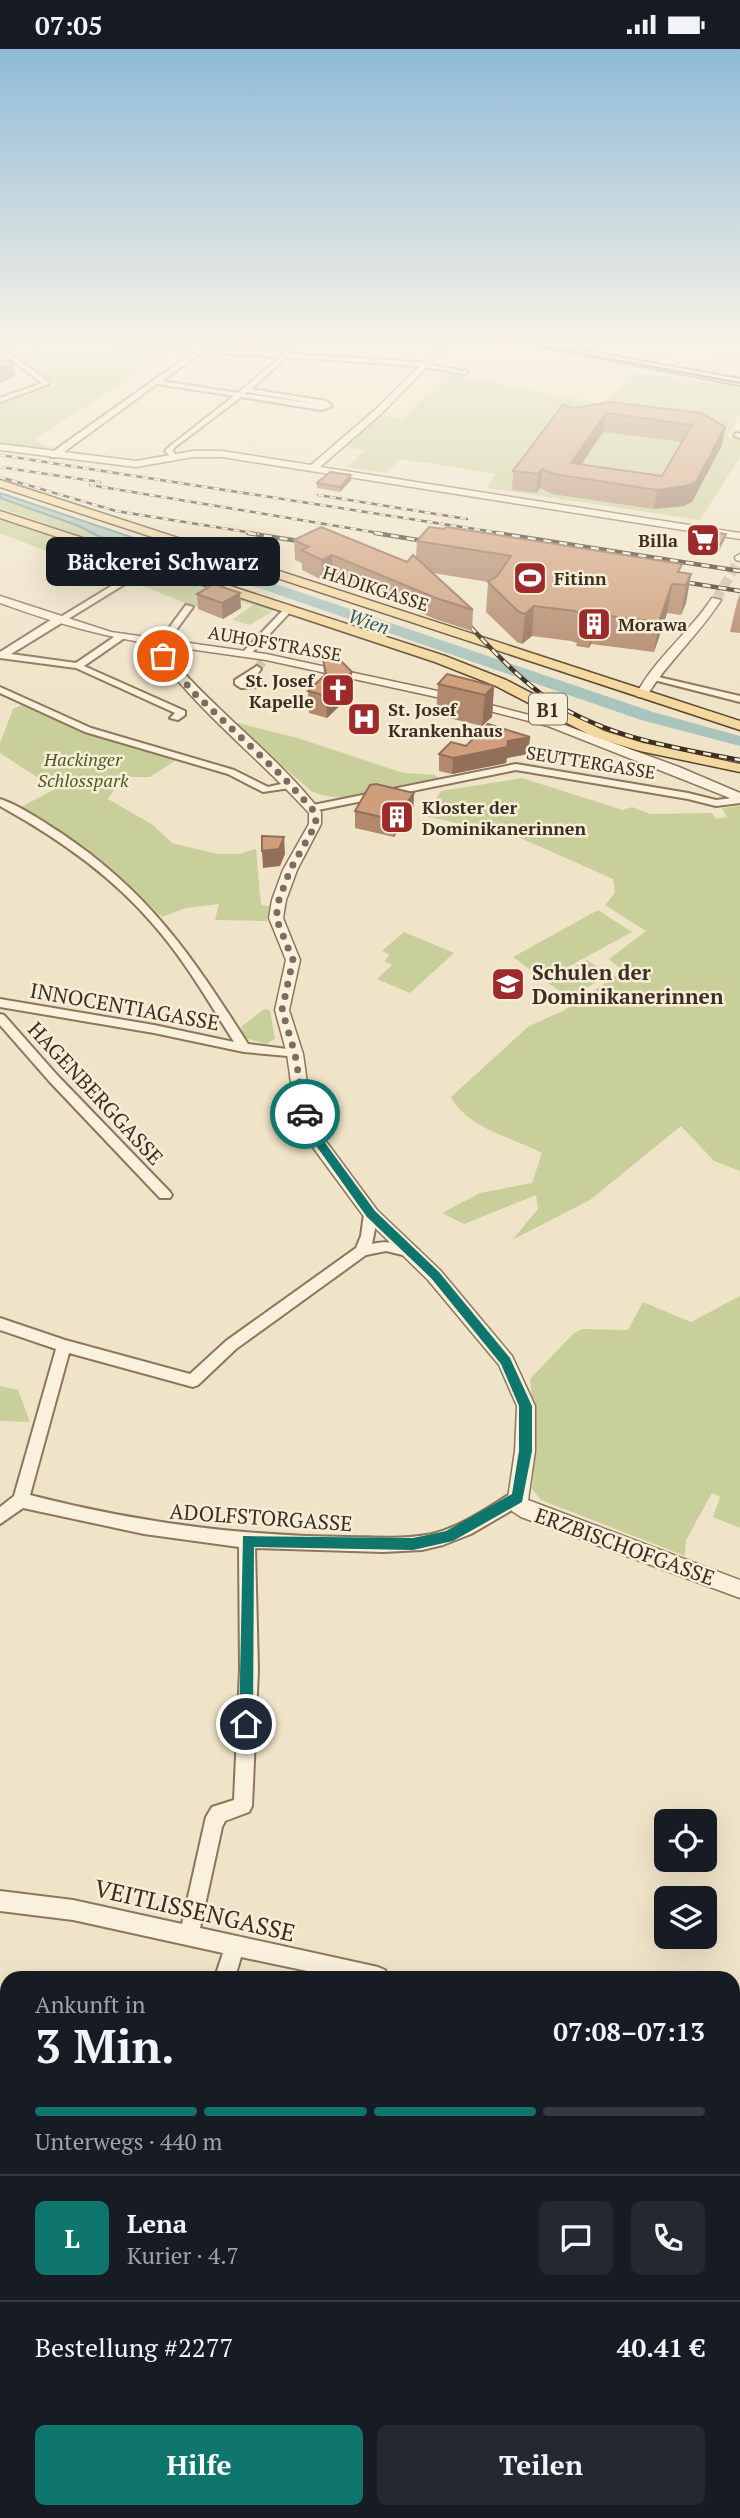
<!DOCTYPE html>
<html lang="de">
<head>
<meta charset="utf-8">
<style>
	:root { --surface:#171b24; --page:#242831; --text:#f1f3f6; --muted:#9ea1a6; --line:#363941; --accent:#0f766e }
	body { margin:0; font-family:"PT Serif",serif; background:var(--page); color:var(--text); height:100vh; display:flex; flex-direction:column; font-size:26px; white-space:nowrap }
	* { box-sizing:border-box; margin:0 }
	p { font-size:23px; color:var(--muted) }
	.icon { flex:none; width:38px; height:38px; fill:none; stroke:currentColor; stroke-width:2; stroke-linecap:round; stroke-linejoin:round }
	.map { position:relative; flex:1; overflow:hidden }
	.side { position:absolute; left:0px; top:1922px; width:740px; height:548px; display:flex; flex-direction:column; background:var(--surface); border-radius:21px 21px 0 0; box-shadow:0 7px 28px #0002 }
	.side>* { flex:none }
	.fabs { position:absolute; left:654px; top:1760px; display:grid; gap:14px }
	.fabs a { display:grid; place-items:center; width:63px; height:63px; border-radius:10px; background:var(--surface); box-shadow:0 7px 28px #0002; font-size:35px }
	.pin { position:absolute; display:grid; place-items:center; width:60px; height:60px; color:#fff; margin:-30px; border:4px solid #fff; border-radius:50%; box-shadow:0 2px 7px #0007 }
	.courier { position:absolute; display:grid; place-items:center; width:70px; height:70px; margin:-35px; border:5px solid #0f766e; border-radius:50%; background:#fff; color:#222; box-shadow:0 2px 9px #0007 }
	.bubble { position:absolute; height:49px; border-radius:10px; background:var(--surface); box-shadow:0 7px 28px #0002; font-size:23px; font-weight:700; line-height:49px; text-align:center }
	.summary em { font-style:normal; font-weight:700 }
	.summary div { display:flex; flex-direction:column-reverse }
	.summary { display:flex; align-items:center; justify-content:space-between; height:119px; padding:0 35px }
	h1 { font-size:46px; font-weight:700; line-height:52px }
	.bar { display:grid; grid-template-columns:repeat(4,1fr); gap:10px 7px; align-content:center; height:84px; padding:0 35px }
	.bar i { height:9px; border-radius:5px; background:var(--line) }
	.bar .current { background:var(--accent) }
	.bar p { grid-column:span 4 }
	.line { display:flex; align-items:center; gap:18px; padding:0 35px; border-top:2px solid var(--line) }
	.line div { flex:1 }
	.round { display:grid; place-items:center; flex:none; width:74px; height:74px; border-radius:10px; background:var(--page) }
	.cta { display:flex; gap:14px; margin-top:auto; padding:14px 35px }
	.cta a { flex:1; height:80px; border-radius:10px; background:var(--accent); color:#fff; font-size:28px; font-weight:700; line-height:80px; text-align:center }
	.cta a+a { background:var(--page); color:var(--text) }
	.status { display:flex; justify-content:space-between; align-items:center; height:49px; padding:0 35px; background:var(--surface); direction:ltr }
	.status svg { height:19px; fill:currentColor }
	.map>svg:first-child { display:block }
	.green { fill:#c9cf9b }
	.water { fill:#a9c4bc; stroke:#6f938a; stroke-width:2 }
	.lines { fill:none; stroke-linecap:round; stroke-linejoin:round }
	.river { fill:#a9c4bc; fill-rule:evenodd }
	.minor-tunnel { stroke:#ccc0a6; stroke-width:9; stroke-dasharray:9 4.5; stroke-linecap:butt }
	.tertiary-tunnel { stroke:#ccc0a6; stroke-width:10; stroke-dasharray:10 5; stroke-linecap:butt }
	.minor-casing { stroke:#8d765c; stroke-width:4 }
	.tertiary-casing { stroke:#8d765c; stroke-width:3 }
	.secondary-casing { stroke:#6f573f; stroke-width:4 }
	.primary-casing { stroke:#5b4430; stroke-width:3 }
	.minor { fill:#faf1dc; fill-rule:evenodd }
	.tertiary { fill:#faf1dc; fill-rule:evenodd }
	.secondary { fill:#faf1dc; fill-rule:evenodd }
	.primary { fill:#f3d9a0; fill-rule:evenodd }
	.tram { stroke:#3d2e20; stroke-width:2 }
	.rail-far1-casing { stroke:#3d2e20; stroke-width:2.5 }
	.rail-casing { stroke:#3d2e20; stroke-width:4.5 }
	.rail-far1 { stroke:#f7eed8; stroke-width:2; stroke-dasharray:6; stroke-linecap:butt }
	.rail { stroke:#f7eed8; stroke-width:2.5; stroke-dasharray:8; stroke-linecap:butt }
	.wall { fill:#b2896c; fill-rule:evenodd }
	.shaded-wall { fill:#916f58 }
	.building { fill:#cf9f7d; stroke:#916f58; stroke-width:2; fill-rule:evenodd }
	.route { fill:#0f766e }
	.done { stroke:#7c6e5b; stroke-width:7; stroke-dasharray:0 12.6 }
	.labels { text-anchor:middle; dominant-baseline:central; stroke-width:5; stroke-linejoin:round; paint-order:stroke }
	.far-poi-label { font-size:18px; font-weight:bold; fill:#3d2e20; stroke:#f7eed8; text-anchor:start }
	.far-street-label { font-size:18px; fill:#3d2e20; stroke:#f7eed8 }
	.far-park-label { font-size:18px; font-style:italic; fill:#4d5a26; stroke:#f7eed8 }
	.far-water-label { font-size:19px; font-style:italic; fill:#2f5d5a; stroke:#f7eed8 }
	.shield { fill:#f7eed8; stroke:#756857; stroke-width:2 }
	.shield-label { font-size:19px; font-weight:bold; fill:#3d2e20 }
	.poi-label { font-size:21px; font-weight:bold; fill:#3d2e20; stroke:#f7eed8; text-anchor:start }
	.street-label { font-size:21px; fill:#3d2e20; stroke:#f7eed8 }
	.near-street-label { font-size:24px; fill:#3d2e20; stroke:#f7eed8 }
</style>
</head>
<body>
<div class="status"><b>07:05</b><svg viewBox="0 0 49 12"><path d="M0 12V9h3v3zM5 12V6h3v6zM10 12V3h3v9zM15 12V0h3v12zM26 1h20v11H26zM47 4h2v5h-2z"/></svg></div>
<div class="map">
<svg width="740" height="2469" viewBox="0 0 740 2469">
	<rect width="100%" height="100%" fill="#f0e4c8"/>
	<path class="green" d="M44 294H90L168 301 133 328 34 390 47 398 53 399C33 401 21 397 0 393V355L56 336 17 306Z
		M650 294H677L658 313 634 309Z
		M730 294H740V312L736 316 726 314 717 325 705 323Z
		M450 322 467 325 465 328 603 355 633 323 740 338V365L727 388 740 391V408L700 471 486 439 496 425 401 410 386 424 347 418 365 401 345 398 381 366 401 370Z
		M0 449C54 466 104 491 159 506L149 510 0 459Z
		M0 468 128 512 119 516 127 522 115 529 0 484Z
		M166 507 244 529 270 542 156 512Z
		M158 522 277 559 272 562 254 557 271 563 250 576 232 571 253 556 218 545 195 558 133 533 142 532Z
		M26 654 80 683 176 711 150 728H122L108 750 153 776 172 794 217 805H239L256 800 261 856 269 857 267 872 215 871 219 855 186 859 162 868C118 825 73 791 21 758L55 740 0 704V694L13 660Z
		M238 674 294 688 404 724 435 726 440 731C400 739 350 759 311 742L236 676Z
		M522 729 623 761 632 758 650 765 712 764 716 770 727 768 722 759 740 757V1122L714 1112 681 1077 590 1151 512 1191 538 1160 536 1146 464 1175 442 1164 480 1144 532 1134 542 1104C513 1089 467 1079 451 1048L529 977 563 962 623 922 609 910 646 882 605 856 615 844 613 830 516 787 425 767 441 742Z
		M598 861 632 883 544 931 513 908Z
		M404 883 454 904 410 944 377 930 392 916 384 912 390 906 382 902Z
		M587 911 609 926 569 949 547 933Z
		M264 960 270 961 275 990 266 995 245 989 241 978Z
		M740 1247V1479L713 1468 720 1448 712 1444 686 1491 685 1507 541 1451 532 1440 536 1396 530 1330 573 1285 582 1280 628 1281 643 1253 691 1273Z
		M0 1337 18 1341 30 1373 0 1372Z"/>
	<path class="water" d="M0 444 280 538 272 542 244 529 98 487 79 477 0 449Z"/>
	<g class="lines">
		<path class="river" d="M244 524 653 663 740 687V697L641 671 239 532 236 529 239 526Z"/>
		<path class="minor-tunnel" d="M257 620 263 612"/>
		<path class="tertiary-tunnel" d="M716 551 740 509"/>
		<g class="minor-casing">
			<path id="minor" d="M144 294 284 304 296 294H302L290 305 418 313 468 323 465 325 418 317 287 308 251 340 326 352 331 356V358L321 361 241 348 174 399 173 402 177 408 173 410 165 402 170 397 234 347 157 335 57 408H51V404L195 302 155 300ZM202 303 280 308 238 344 162 332ZM247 343 324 356 245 345Z
				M0 297 49 333V335L0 353V349L42 334 0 302Z
				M736 384 740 385V389L734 387Z
				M149 514 156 516 11 605 76 614 117 586H123V590L84 617 185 662V666L178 671 170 669 175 664 76 619 0 609V603L54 569H59Z
				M186 556 193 558 165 596H159L158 594Z
				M286 558 293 560 249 607H243V603Z
				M257 617 261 620 257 626 261 633 257 638 241 639 235 635V631Z
				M650 626 740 647V653L650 630Z
				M0 638 91 679 234 721 268 738 290 733 295 736 290 739 263 743 228 725 85 683 0 644Z
				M516 715 688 744 716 751 740 748V754L716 757 688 750 516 721 313 762 308 759 313 756Z
				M0 750C21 757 42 772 61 784 150 844 192 907 248 995L295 1001 301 1005 299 1008 244 1003 154 984 0 958V950L154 976 234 993C208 952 184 910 152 874 110 825 56 788 0 757Z
				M0 965 4 966 57 1026 170 1143 172 1146 170 1149H160L49 1032 0 976Z
				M371 1160 378 1165 372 1195C388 1191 400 1195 416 1199L418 1203 416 1207 411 1208 386 1202 366 1206 236 1300 198 1336 193 1338 69 1304 30 1446C134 1473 239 1487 347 1488 375 1488 404 1491 432 1485 461 1478 487 1459 512 1444L518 1442 524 1444 526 1449 524 1454 471 1485 443 1496 422 1501 383 1503 255 1499 258 1621 252 1757 249 1763 225 1772 222 1778 200 1879 378 1918 385 1921 388 1928H336L241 1908 235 1928H215L223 1904 73 1871 0 1862V1842L73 1851 182 1875 206 1768 212 1758 234 1751 240 1621 239 1498 144 1485 23 1459 0 1475V1458L14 1447 56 1300 0 1281V1269L65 1291 190 1325 226 1292 356 1199 361 1187 364 1165Z
				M733 1994 740 1996V2016L733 2014Z
				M740 2393V2469H721L722 2462H733V2396Z
				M59 2462H83L82 2469H58Z"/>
		</g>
		<g class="tertiary-casing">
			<path id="tertiary" d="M443 294H451L382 364 320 418 740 484V490L222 408H193L136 418 0 401V395L136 412 193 402H222L311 416 376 360Z
				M740 505V512L736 511 735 508Z
				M0 547 111 583 266 605 433 641 556 673 679 718 740 744V753L548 677 432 647 266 611 175 598 169 607C216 663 277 706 321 763V775L297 821 286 851 283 869 300 911 289 961 303 1005 311 1062 322 1087 377 1161 440 1221 512 1307 535 1357V1402L528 1451 740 1531V1549L521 1468 512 1462 508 1449 515 1402 517 1357 499 1316 428 1231 365 1169 309 1093 295 1062 287 1005 275 961 286 911 269 869 272 851 283 821 309 775V764C260 710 201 665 158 607L165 597C104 588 58 575 0 554Z
				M712 549 721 551C699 586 667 613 646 648H638L636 646C655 609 690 583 712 549Z"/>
		</g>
		<g class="secondary-casing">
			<path id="secondary" d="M524 294H541L740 330V336Z"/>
		</g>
		<g class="primary-casing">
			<path id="primary" d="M0 431 740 672V681L0 438Z
				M0 462 445 607 506 631 604 682 643 694 740 715V723L640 702 594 688 496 637 435 613 0 469Z"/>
		</g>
		<use href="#minor" class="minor"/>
		<use href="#tertiary" class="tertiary"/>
		<use href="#secondary" class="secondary"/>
		<use href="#primary" class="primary"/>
		<path class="tram" d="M525 294 740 334"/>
		<g class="rail-far1-casing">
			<path id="rail-far1" d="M0 406 507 485
				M0 418 100 433
				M0 428 116 462 259 485
				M90 436 385 485
				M318 446 467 470"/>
		</g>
		<g class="rail-casing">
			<path id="rail" d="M248 484 311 494
				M375 484 436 494
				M496 484 740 522
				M671 531 740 542
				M459 566C485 593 510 621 540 644 598 687 670 698 740 711"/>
		</g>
		<use href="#rail-far1" class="rail-far1"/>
		<use href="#rail" class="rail"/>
	</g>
	<path class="wall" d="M575 359 725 378 722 396 692 453 683 457 654 460 552 445 540 439 536 444 512 441 513 422ZM603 383 682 393 662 427 581 416Z
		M351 431 340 443 317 439V434Z
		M725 490 719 502 697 498 698 493Z
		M294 491 407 513 416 509 417 492 691 525 686 554 681 566 667 564 654 603 591 595 589 599 576 597 577 594 571 592 532 587 522 595 517 593 486 563 488 533 433 524 473 561 472 582 435 570 333 526 322 531 302 521V514L295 511Z
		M197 545 241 559 223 570 198 560Z
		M740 545V584L730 583 737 553Z
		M323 610 352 623V645L327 669 309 664 308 642 324 627Z
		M438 635 494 637 492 668 482 677 436 666Z
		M530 688 528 705 507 709 506 714 452 725 439 722V705L466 697Z
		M414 744 413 761 394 788 355 779V762Z"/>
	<path class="shaded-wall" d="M13 314 16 327 0 334V319Z
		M606 364 603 383 573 428 571 414Z
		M725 378 722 396 692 453 683 457 654 460 657 441Z
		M542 420 540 439 536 444 538 425Z
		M351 426V431L340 443V438Z
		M332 506 333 526 322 531V511Z
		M691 525 686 554 681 566 686 536Z
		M672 535 667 564 654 603 659 573Z
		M240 544 241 559 223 570 222 554Z
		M534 557 532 587 522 595 525 565Z
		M594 565 591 595 589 599 593 569Z
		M352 623V645L327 669 326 647Z
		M494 637 492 668 482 677 485 646Z
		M530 688 528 705 507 709 506 714 452 725 453 709 508 692Z
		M414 744 413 761 394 788V771Z
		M284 788 285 805 280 817 263 819 262 802Z"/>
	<path class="building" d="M0 310 13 314 0 319Z
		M609 353 701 364 725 378 696 433 686 437 657 441 554 425 542 420 538 425 513 422 563 356 575 359ZM606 364 692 376 662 427 571 414Z
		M330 423 351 426 340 438 317 434Z
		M321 478 407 513 413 506 473 561 436 549 332 506 322 511 301 501 309 498 294 491Z
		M429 478 445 480 446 478 682 515 678 523 691 525 686 536 672 535 659 573 594 565 593 569 580 567 581 565 575 562 534 557 525 565 519 563 488 533 497 527 511 507 417 492Z
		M704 482 726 485 720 496 698 493Z
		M214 535 240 544 222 554 197 545Z
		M337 608 352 623 326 647 308 642 326 625 323 610Z
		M447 625 494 637 485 646 438 635Z
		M488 675 530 688 508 692 507 698 453 709 439 705 451 693 466 697Z
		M376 735 414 744 394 771 355 762 370 736Z
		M262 787 284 788 279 800 262 802Z"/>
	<linearGradient id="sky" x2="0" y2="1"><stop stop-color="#8fbad6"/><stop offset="0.46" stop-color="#f8f3e6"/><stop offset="1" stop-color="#f8f3e6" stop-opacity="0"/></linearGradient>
	<rect width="740" height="639" fill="url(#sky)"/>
	<path class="route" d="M305 1062 308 1063 320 1087 375 1162 439 1223 510 1309 532 1357V1402L522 1453 453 1492 413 1501 254 1498 253 1675 246 1682 239 1675 243 1487 413 1489 446 1482 512 1445 519 1402V1357L501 1315 431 1229 367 1168 312 1091 299 1065Z"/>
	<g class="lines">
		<path class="done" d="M163 607 193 643 283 728 315 763 316 775 290 821 279 851 276 869 293 911 282 961 295 1005 305 1065"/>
	</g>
	<defs>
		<g id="supermarket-square" transform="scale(1.75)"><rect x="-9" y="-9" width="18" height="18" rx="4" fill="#9e2a2b" stroke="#f7eed8"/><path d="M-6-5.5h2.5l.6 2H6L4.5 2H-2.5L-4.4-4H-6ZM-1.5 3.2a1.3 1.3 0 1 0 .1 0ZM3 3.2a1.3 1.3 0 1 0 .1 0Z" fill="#fff"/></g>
		<g id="stadium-square" transform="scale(1.75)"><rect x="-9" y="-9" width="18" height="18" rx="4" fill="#9e2a2b" stroke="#f7eed8"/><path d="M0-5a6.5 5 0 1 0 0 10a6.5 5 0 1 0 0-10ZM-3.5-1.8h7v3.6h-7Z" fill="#fff"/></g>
		<g id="building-square" transform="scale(1.75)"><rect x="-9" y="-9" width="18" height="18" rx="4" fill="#9e2a2b" stroke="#f7eed8"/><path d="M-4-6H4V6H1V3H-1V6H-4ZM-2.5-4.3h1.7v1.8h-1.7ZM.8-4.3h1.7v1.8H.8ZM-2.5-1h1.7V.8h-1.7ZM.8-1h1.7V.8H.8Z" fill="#fff"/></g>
		<g id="church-square" transform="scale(1.75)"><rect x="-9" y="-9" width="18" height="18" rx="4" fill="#9e2a2b" stroke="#f7eed8"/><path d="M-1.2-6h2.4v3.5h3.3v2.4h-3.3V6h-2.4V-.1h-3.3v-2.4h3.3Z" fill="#fff"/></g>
		<g id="hospital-square" transform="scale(1.75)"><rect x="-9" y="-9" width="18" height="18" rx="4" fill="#9e2a2b" stroke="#f7eed8"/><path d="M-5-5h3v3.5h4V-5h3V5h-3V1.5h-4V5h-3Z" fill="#fff"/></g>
		<g id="school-square" transform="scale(1.75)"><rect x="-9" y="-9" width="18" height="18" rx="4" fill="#9e2a2b" stroke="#f7eed8"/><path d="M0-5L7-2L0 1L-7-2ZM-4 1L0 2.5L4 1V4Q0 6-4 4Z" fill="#fff"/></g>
	</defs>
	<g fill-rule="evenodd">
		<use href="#supermarket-square" x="703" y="491"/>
		<use href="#stadium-square" x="530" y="529"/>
		<use href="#building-square" x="594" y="575"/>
		<use href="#church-square" x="338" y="641"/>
		<use href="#hospital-square" x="364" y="670"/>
		<use href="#building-square" x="397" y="768"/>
		<use href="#school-square" x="508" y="935"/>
	</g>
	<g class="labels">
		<g class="far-poi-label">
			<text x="678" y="491" text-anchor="end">Billa</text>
			<text x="554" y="529">Fitinn</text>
			<text x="618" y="575">Morawa</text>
			<text x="314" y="631" text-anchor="end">St. Josef<tspan x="314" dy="21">Kapelle</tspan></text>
			<text x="388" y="660">St. Josef<tspan x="388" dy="21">Krankenhaus</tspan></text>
			<text x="422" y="758">Kloster der<tspan x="422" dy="21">Dominikanerinnen</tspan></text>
		</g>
		<g class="far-street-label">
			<text transform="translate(376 539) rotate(18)">HADIKGASSE</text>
			<text transform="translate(275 594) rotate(10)">AUHOFSTRASSE</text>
			<text transform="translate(591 713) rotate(9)">SEUTTERGASSE</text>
		</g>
		<g class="far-park-label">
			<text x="83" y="710">Hackinger<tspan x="83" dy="21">Schlosspark</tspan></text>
		</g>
		<g class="far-water-label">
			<text transform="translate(369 572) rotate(19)">Wien</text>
		</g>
		<rect class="shield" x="529" y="644.5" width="38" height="31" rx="5"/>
		<g class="shield-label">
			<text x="548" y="660">B1</text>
		</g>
		<g class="poi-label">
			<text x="532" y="923">Schulen der<tspan x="532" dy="24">Dominikanerinnen</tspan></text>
		</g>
		<g class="street-label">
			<text transform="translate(125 957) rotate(10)">INNOCENTIAGASSE</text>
			<text transform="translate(96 1044) rotate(47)">HAGENBERGGASSE</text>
			<text transform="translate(261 1468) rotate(4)">ADOLFSTORGASSE</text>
			<text transform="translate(625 1497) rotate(20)">ERZBISCHOFGASSE</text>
		</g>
		<g class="near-street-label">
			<text transform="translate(195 1861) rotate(13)">VEITLISSENGASSE</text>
		</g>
	</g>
</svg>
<div class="fabs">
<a><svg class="icon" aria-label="locate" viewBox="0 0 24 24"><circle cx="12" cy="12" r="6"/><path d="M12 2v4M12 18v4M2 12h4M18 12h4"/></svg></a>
<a><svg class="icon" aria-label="layers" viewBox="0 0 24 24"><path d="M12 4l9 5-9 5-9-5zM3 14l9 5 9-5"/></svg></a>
</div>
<div class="pin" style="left:163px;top:607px;background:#ea580c"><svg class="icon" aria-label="bag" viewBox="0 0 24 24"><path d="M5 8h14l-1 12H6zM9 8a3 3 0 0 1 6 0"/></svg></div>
<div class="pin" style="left:246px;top:1675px;background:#1f2937"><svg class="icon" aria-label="home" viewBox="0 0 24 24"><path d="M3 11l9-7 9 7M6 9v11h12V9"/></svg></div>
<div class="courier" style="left:305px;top:1065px"><svg class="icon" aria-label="car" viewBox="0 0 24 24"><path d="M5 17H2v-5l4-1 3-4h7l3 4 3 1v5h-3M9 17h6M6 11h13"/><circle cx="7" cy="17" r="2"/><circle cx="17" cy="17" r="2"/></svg></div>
<div class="bubble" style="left:46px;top:488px;width:234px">Bäckerei Schwarz</div>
<section class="side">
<div class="summary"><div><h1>3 Min.</h1><p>Ankunft in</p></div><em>07:08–07:13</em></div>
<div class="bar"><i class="current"></i><i class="current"></i><i class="current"></i><i></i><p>Unterwegs · 440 m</p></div>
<div class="line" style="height:126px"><b class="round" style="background:var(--accent);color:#fff">L</b><div><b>Lena</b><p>Kurier · 4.7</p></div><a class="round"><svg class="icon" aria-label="chat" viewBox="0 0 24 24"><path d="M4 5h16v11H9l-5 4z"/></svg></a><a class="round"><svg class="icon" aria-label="phone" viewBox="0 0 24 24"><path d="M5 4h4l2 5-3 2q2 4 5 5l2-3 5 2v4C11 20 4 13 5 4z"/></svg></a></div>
<div class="line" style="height:91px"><div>Bestellung #2277</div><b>40.41 €</b></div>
<div class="cta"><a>Hilfe</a><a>Teilen</a></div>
</section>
</div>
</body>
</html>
